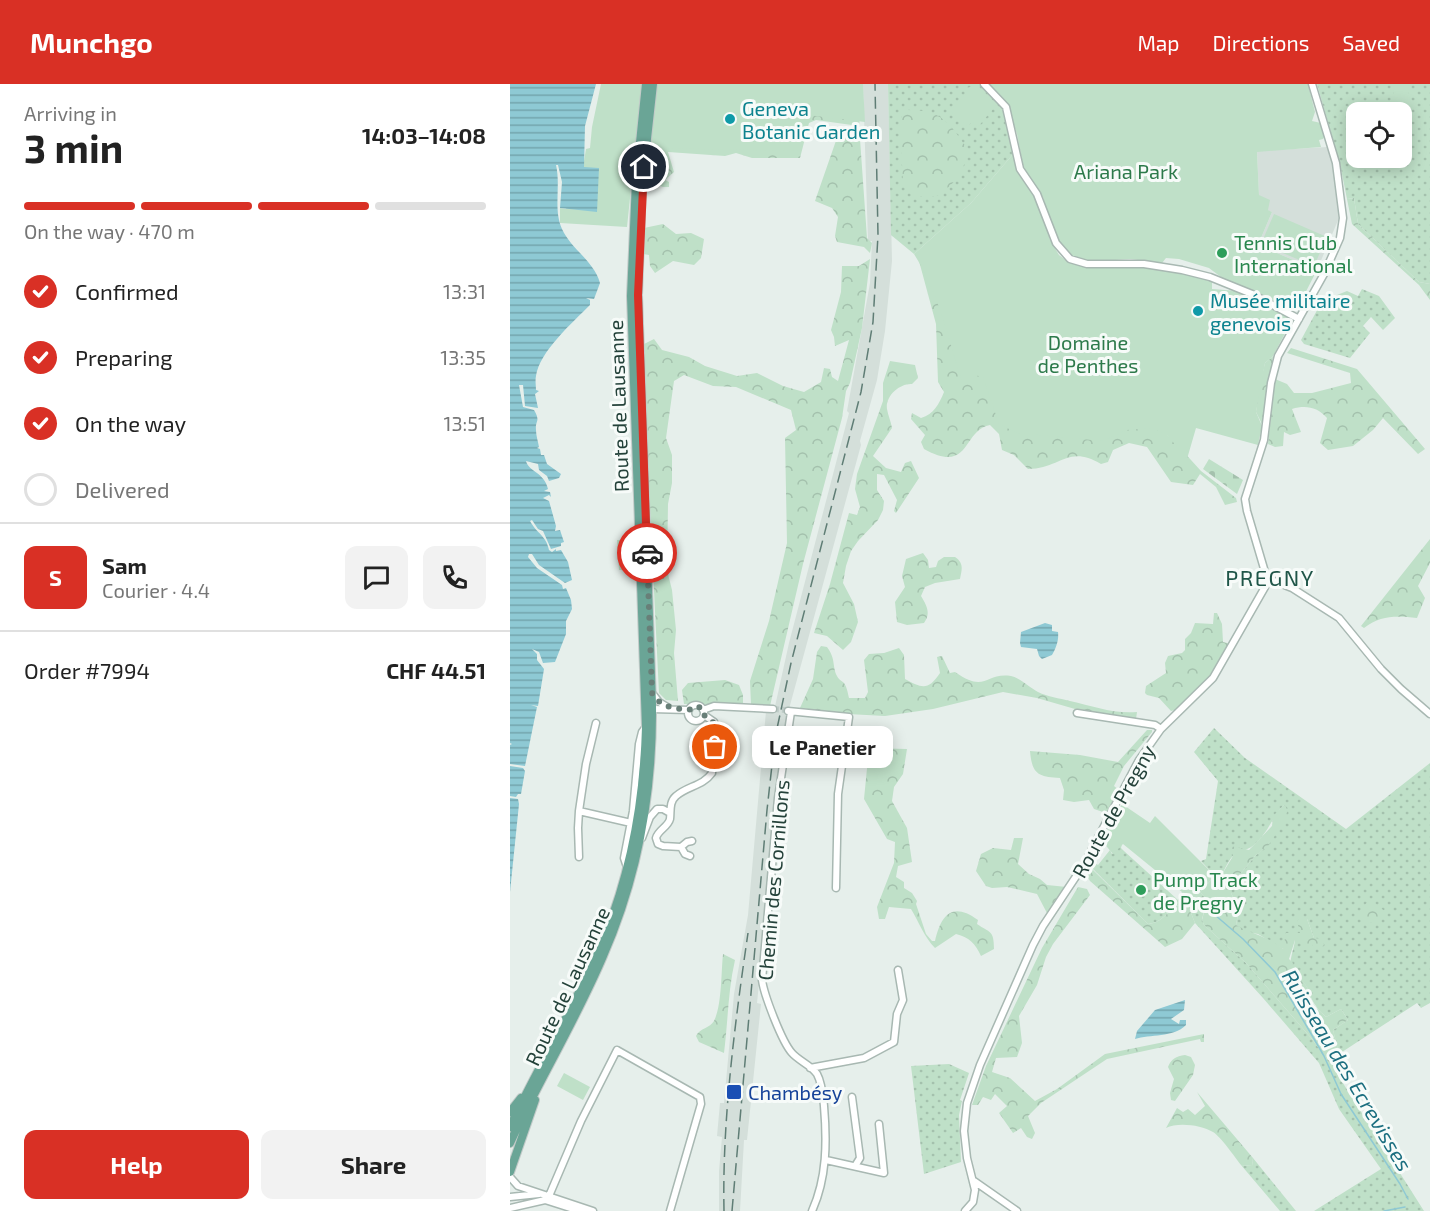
<!DOCTYPE html>
<html lang="en">
<head>
<meta charset="utf-8">
<style>
	:root { --surface:#fff; --page:#f2f2f2; --text:#222; --muted:#767676; --line:#e0e0e0; --accent:#d93025 }
	body { margin:0; font-family:"Exo 2",sans-serif; background:var(--page); color:var(--text); height:100vh; display:flex; flex-direction:column; font-size:22px; white-space:nowrap }
	* { box-sizing:border-box; margin:0 }
	p { font-size:20px; color:var(--muted) }
	.icon { flex:none; width:33px; height:33px; fill:none; stroke:currentColor; stroke-width:2; stroke-linecap:round; stroke-linejoin:round }
	.map { position:relative; flex:1; overflow:hidden }
	.sheet { display:flex; flex-direction:column; background:var(--surface); width:510px }
	.sheet>* { flex:none }
	.controls { position:absolute; left:836px; top:18px; display:grid; gap:12px }
	.controls a { display:grid; place-items:center; width:66px; height:66px; border-radius:12px; background:var(--surface); box-shadow:0 3px 15px #0003; font-size:30px }
	.pin { position:absolute; display:grid; place-items:center; width:51px; height:51px; color:#fff; margin:-26px; border:3px solid #fff; border-radius:50%; box-shadow:0 2px 6px #0007 }
	.courier { position:absolute; display:grid; place-items:center; width:60px; height:60px; margin:-30px; border:4px solid #d93025; border-radius:50%; background:#fff; color:#222; box-shadow:0 2px 8px #0007 }
	.bubble { position:absolute; height:42px; border-radius:12px; background:var(--surface); box-shadow:0 3px 15px #0003; font-size:20px; font-weight:700; line-height:42px; text-align:center }
	.overview em { font-style:normal; font-weight:700 }
	.overview div { display:flex; flex-direction:column-reverse }
	.overview { display:flex; align-items:center; justify-content:space-between; height:102px; padding:0 24px }
	h1 { font-size:39px; font-weight:700; line-height:45px }
	.bar { display:grid; grid-template-columns:repeat(4,1fr); gap:9px 6px; align-content:center; height:72px; padding:0 24px }
	.bar i { height:8px; border-radius:4px; background:var(--line) }
	.bar .current { background:var(--accent) }
	.bar p { grid-column:span 4 }
	.line { display:flex; align-items:center; gap:15px; padding:0 24px; border-top:2px solid var(--line) }
	.line div { flex:1 }
	.round { display:grid; place-items:center; flex:none; width:63px; height:63px; border-radius:12px; background:var(--page) }
	ol { padding:0 24px; list-style:none }
	li { display:flex; align-items:center; gap:18px; height:66px }
	li p { margin-inline-start:auto }
	li .icon { padding:6px; border-radius:50%; background:var(--accent); color:#fff; stroke-width:4 }
	li:last-child { color:var(--muted) }
	li i { width:33px; height:33px; border:3px solid var(--line); border-radius:50% }
	.cta { display:flex; gap:12px; margin-top:auto; padding:12px 24px }
	.cta a { flex:1; height:69px; border-radius:12px; background:var(--accent); color:#fff; font-size:24px; font-weight:700; line-height:69px; text-align:center }
	.cta a+a { background:var(--page); color:var(--text) }
	header { display:flex; align-items:center; gap:36px; box-sizing:border-box; height:84px; padding:0 30px; background:var(--accent); color:#fff }
	header strong { font-size:28px }
	nav { display:flex; gap:33px; margin-inline-start:auto; font-size:21px }
	main { display:flex; flex:1; min-height:0 }
	.map>svg:first-child { display:block }
	.built { fill:#d4dfda }
	.grass { fill:url(#grass-dots); fill-rule:evenodd }
	.forest { fill:url(#forest-crowns) }
	.cemetery { fill:url(#cemetery-stones) }
	.park { fill:#bfe0c8 }
	.water { fill:url(#water-rules) }
	.lines { fill:none; stroke-linecap:round; stroke-linejoin:round }
	.stream { stroke:#8ec9d4; stroke-width:1.5 }
	.minor-tunnel { stroke:#bfccc8; stroke-width:6; stroke-dasharray:6 3; stroke-linecap:butt }
	.minor-casing { stroke:#a8b8b2; stroke-width:9 }
	.major-casing { stroke:#c2cac8; stroke-width:10 }
	.minor { stroke:#fff; stroke-width:6 }
	.major { stroke:#6aa596; stroke-width:8 }
	.rail { stroke:#5f7d75; stroke-width:1.5; stroke-dasharray:12 6; stroke-linecap:butt }
	.done { stroke:#687f78; stroke-width:6; stroke-dasharray:0 10.8 }
	.route { stroke:#d93025; stroke-width:8 }
	.culture-dot { fill:#0f9aa8; stroke:#f7fbf9; stroke-width:2 }
	.leisure-dot { fill:#2e9e5b; stroke:#f7fbf9; stroke-width:2 }
	.transit-dot { fill:#1a4fb4; stroke:#f7fbf9; stroke-width:2 }
	.labels { text-anchor:middle; dominant-baseline:central; stroke-width:6; stroke-linejoin:round; paint-order:stroke }
	.culture-label { font-size:20px; fill:#0d838f; stroke:#f7fbf9; text-anchor:start }
	.park-label { font-size:20px; fill:#2d7a4b; stroke:#f7fbf9 }
	.leisure-label { font-size:20px; fill:#27864d; stroke:#f7fbf9; text-anchor:start }
	.street-label { font-size:20px; fill:#24423a; stroke:#f7fbf9 }
	.transit-label { font-size:20px; fill:#164399; stroke:#f7fbf9; text-anchor:start }
	.water-label { font-size:21px; font-style:italic; fill:#1c6f80; stroke:#f7fbf9 }
	.quarter-label { font-size:22px; letter-spacing:1.5px; fill:#1f5548; stroke:#f7fbf9 }
</style>
</head>
<body>
<header>
<strong>Munchgo</strong>
<nav><a>Map</a><a>Directions</a><a>Saved</a></nav>
</header>
<main>
<section class="sheet">
<div class="overview"><div><h1>3 min</h1><p>Arriving in</p></div><em>14:03–14:08</em></div>
<div class="bar"><i class="current"></i><i class="current"></i><i class="current"></i><i></i><p>On the way · 470 m</p></div>
<ol>
<li><svg class="icon" aria-label="check" viewBox="0 0 24 24"><path d="M5 12l5 5 9-10"/></svg>Confirmed<p>13:31</p></li>
<li><svg class="icon" aria-label="check" viewBox="0 0 24 24"><path d="M5 12l5 5 9-10"/></svg>Preparing<p>13:35</p></li>
<li><svg class="icon" aria-label="check" viewBox="0 0 24 24"><path d="M5 12l5 5 9-10"/></svg>On the way<p>13:51</p></li>
<li><i></i>Delivered</li>
</ol>
<div class="line" style="height:108px"><b class="round" style="background:var(--accent);color:#fff">S</b><div><b>Sam</b><p>Courier · 4.4</p></div><a class="round"><svg class="icon" aria-label="chat" viewBox="0 0 24 24"><path d="M4 5h16v11H9l-5 4z"/></svg></a><a class="round"><svg class="icon" aria-label="phone" viewBox="0 0 24 24"><path d="M5 4h4l2 5-3 2q2 4 5 5l2-3 5 2v4C11 20 4 13 5 4z"/></svg></a></div>
<div class="line" style="height:78px"><div>Order #7994</div><b>CHF 44.51</b></div>
<div class="cta"><a>Help</a><a>Share</a></div>
</section>
<div class="map">
<svg width="920" height="1127" viewBox="0 0 920 1127">
	<defs>
		<pattern id="grass-dots" width="8" height="8" patternUnits="userSpaceOnUse" patternTransform="scale(1.5)"><rect width="8" height="8" fill="#bfe0c8"/><path d="M2 2h.1M6 6h.1" fill="none" stroke="#a4c1ad" stroke-width="1.8" stroke-linecap="round"/></pattern>
		<pattern id="forest-crowns" width="20" height="18" patternUnits="userSpaceOnUse" patternTransform="scale(1.5)"><rect width="20" height="18" fill="#bfe0c8"/><path d="M2 6a3 3 0 1 1 6 0M12 15a3 3 0 1 1 6 0" fill="none" stroke="#a4c1ad"/></pattern>
		<pattern id="cemetery-stones" width="16" height="16" patternUnits="userSpaceOnUse" patternTransform="scale(1.5)"><rect width="16" height="16" fill="#bfe0c8"/><path d="M2 7V4a2 2 0 0 1 4 0v3zM10 15v-3a2 2 0 0 1 4 0v3z" fill="#a4c1ad"/></pattern>
		<pattern id="water-rules" width="6" height="5" patternUnits="userSpaceOnUse" patternTransform="scale(1.5)"><rect width="6" height="5" fill="#8ec9d4"/><path d="M0 2.5h6" fill="none" stroke="#74a5ad"/></pattern>
	</defs>
	<rect width="100%" height="100%" fill="#e6efeb"/>
	<path class="built" d="M353 0H378L382 177 375 247 367 296 350 357 351 361 279 625 275 646 247 919 251 920 237 1056H234L230 1127H209V1087L212 1053 207 1052 210 1019H214L224 910 238 831 256 627H264L279 559 339 329 337 327 360 199 362 157H358Z
		M818 63 826 95 829 134 807 186 748 161 762 128 757 126 749 111 747 67Z"/>
	<path class="grass" d="M378 0H472L493 22 504 69 461 119 404 170 381 151Z
		M807 0H920V200L909 198 848 140 844 114 837 115 830 80ZM846 28H891V74H846Z
		M852 205 869 212 885 234 873 246 861 233 853 242 860 249 840 274 794 260 791 256 812 217 837 207 848 212Z
		M704 644 735 674 836 745 920 679V919L911 924 907 919 829 970 823 946 838 936 831 925 816 933C813 930 808 926 806 922 796 909 802 898 782 894 777 880 783 870 785 856L804 854 797 835 790 849 773 865 748 850 737 848 726 841 729 825 721 809V801L745 772 758 761 774 721C762 733 760 745 747 758 739 767 730 766 723 772 718 777 714 787 711 792H705L691 777 696 775 708 697 684 668Z
		M612 760 611 764 614 767 668 816 672 808 683 814 690 808 697 816 692 835 694 841 736 879 802 955 820 979 825 978 824 985 914 1127H804L871 1085 829 1025 809 979 753 914 685 839 679 824 665 821C657 830 650 839 638 840L579 781 582 777 588 781 600 766 602 770Z
		M439 980 459 989 450 1016 452 1017 449 1031 451 1078 414 1090 401 982Z
		M743 1074 786 1127H770L731 1081 742 1082Z"/>
	<path class="forest" d="M147 0 283 27 350 33 349 42 306 36 299 39 290 74H242L226 69 215 72 158 68 164 88 155 96 159 98V103H153L146 100 136 104Z
		M393 26C431 25 437 36 457 64 455 89 447 96 429 112H408L393 99 390 42Z
		M340 47 350 55 357 154 362 159 360 169 354 163 327 158 325 152 328 133 322 124 305 117 329 48Z
		M844 114 848 140 909 198 920 200V216L909 201 842 140 837 115Z
		M153 140 166 150 181 149 194 155 191 174 184 181 163 177 145 189 140 182 139 171 133 170 134 144Z
		M360 175 352 244 340 299 336 307 332 334 293 480 260 622 241 621 240 597 259 537 277 459 275 354 286 346 281 326 226 303 203 302 174 291 164 297 156 354 162 371V399L158 420 157 486 162 506 166 546 164 569 168 617 156 616 149 609 132 261 144 255 152 266 179 273 195 282 227 292 247 289 273 302 294 308 311 298 314 284 320 285 322 293 328 297 339 256 325 262 324 253 321 246 331 208 332 182H349Z
		M409 177 635 333 661 354 691 387 726 414 727 418 715 421 706 403 690 390 683 401 661 398 637 363 619 359 603 366 598 378 591 380C558 360 550 385 518 385L504 371 492 366 489 350 480 341C452 346 461 391 414 365L411 358 415 351 401 335 402 329 411 334C424 330 429 320 434 308L428 298 426 240Z
		M781 264 847 285 915 365 908 370 873 334 863 346 843 362 818 366 810 359 817 334C807 323 796 321 782 325L791 348 780 351 774 348 773 362 765 363 758 360 765 295 777 300 784 309H802L841 299 840 289 777 269Z
		M763 272 754 337 752 340 746 328 749 304 755 279Z
		M380 277 405 281 408 294 402 300C390 299 375 312 377 325 378 331 381 338 382 344L363 372 376 384 391 388 395 379 401 377 409 394 386 429 384 427 387 416 374 391 367 390V406L374 417 373 426 368 436 348 457 341 467 336 482 333 499 344 520 348 538 341 558 333 566 317 552 304 549 320 500 339 429 347 431 350 423 345 405 347 390 373 317V299Z
		M920 455V479L908 502 915 514 907 534C886 532 871 531 854 544L851 542Z
		M413 469 418 476 419 484 426 483 428 477 434 473H445C454 479 452 485 450 495L425 499 415 503 411 512C417 522 421 529 414 539L397 541 387 538 385 518 395 503 392 492 396 475Z
		M704 529H707L712 540 713 558 721 560 698 595 665 626 661 627 649 614 637 611 635 609 636 602 656 589 655 579 658 572 672 569 675 566V555L681 549 685 539 703 540Z
		M311 562 317 563C326 575 322 582 327 592 328 595 332 597 334 599 337 603 338 610 339 614H355L358 608 354 576 359 570 374 569 389 564 394 571 395 595C412 604 418 607 430 589L427 573 432 572 440 589 445 588C476 610 475 588 501 592 510 594 520 604 528 608 538 613 549 614 560 617 583 622 603 630 627 628L626 635 565 625 527 614 493 608 423 625 375 632 338 630 290 624 303 595 307 568Z
		M215 596 229 601 233 611V621L174 620 172 606 178 599Z
		M637 646H642V648L614 682 604 702 609 706 596 729 584 725 579 716 564 718 553 716 554 706 550 694C528 693 522 690 520 667L570 671 608 678Z
		M359 664 397 665 393 690 384 703 382 717 397 744 402 778 388 782 386 793 394 798V804L402 809 407 817 406 820 416 850 422 857H425C431 831 442 817 468 836L467 840C480 849 484 846 484 865L471 872C465 859 460 854 446 850L425 864C414 853 409 838 401 825L379 823 375 835H369L367 823 384 779 385 758 377 755 354 715Z
		M774 721 778 724 775 736 758 762 745 772 721 801V809L729 825 726 841C743 851 758 852 773 865L776 849H790L787 837 791 833 797 835 804 854 812 855 814 861 809 865 803 860 802 865 794 866 791 856H785L779 875 783 879 780 888 782 894C802 898 796 908 805 922 808 926 812 929 816 933L831 925 838 936 823 946 829 970 825 978 820 980 802 955 736 879 694 841 692 836 697 816 690 808 705 792H711L723 772 720 762 739 766 762 742 763 732Z
		M504 754H513L508 780 519 790 530 795 537 801 557 803 538 831 527 810 497 803 482 804 476 802 466 787 471 770 483 764 501 766Z
		M579 782 638 840C650 839 657 830 665 821L679 824 685 839 672 855 655 863 580 797 575 789Z
		M568 803 577 805 580 811 543 860 536 873 527 901 509 932 512 959 507 973 486 974 482 988 500 994 525 1017 547 1005 595 970 694 950V958H691L690 955 597 975 531 1019 518 1032 525 1049 522 1055 517 1053 511 1044 503 1049 489 1029 497 1022 485 1010 481 1016 473 1013 468 1021H462L476 982 532 864Z
		M862 817 877 829 866 839 857 838 851 831C851 825 855 818 862 817Z
		M213 870 225 876C218 906 218 938 214 969L189 958 186 952C190 944 200 944 204 937 212 921 211 889 213 870Z
		M675 971 681 973 685 981 683 991 665 1017 661 1016 660 1009 664 995 658 983C661 975 666 972 675 971Z
		M687 1008 743 1074 742 1082 731 1081C724 1072 711 1053 703 1048 691 1041 668 1038 656 1044L667 1024 673 1028 678 1025 685 1031 695 1022Z"/>
	<path class="cemetery" d="M699 375 733 396 727 410 693 385Z"/>
	<path class="park" d="M91 0H132L117 143 50 139V124L56 125 73 83 76 65 80 64 82 43Z
		M147 0H353L355 38 298 31 290 67 140 64Z
		M477 0H798L805 28 802 37 811 39 815 51 813 55 809 56 811 63 747 68 749 111 760 116 758 126 762 128 748 161 807 186 787 225 781 227 715 196 699 184 669 175 656 174 652 179 620 175 575 178 560 173 546 154 533 113 514 86 507 50 496 18Z
		M883 0H898L900 24 885 25Z
		M465 1 487 20 468 43 462 38 458 42 441 28 457 8V4Z
		M504 69 532 128 540 156 549 171 558 178 575 183 631 182 669 188 702 197V205L728 207 778 232 780 240 763 272 755 279 746 328 752 342 748 361 686 344 677 375 658 352 642 344 617 346 593 357 507 349 489 340 473 293 460 290 452 298C438 253 429 210 404 170L461 119Z
		M764 130 817 153 804 182 751 160Z
		M107 456H122L123 486H109Z
		M612 720 640 739 645 732 705 792 684 814 672 808 613 760 603 770 592 757Z
		M54 989 80 1003 73 1016 47 1002Z"/>
	<path class="water" d="M0 0H86L75 42 74 83 89 84 87 128 50 124 52 98 48 81H46C51 102 43 125 52 145 61 165 84 177 90 199L84 215 76 214 80 216V221C63 238 29 268 26 292 25 296 26 302 26 306L29 307 25 310 28 324 15 322 13 301H9L13 323 24 326C31 338 25 336 26 346 26 352 28 357 29 363L27 364 30 365 31 371H34L37 380 51 390 49 394 39 397 37 392 29 386 28 380 16 377C19 388 34 388 38 405L34 407 40 408 41 413 39 411 33 414 39 417 46 442 45 447 50 446 54 458 51 459V462L41 465 33 447 28 445 22 436 20 437C27 450 36 451 39 466L42 468 46 465V467L51 466 58 478 62 496 55 499 29 481 22 470H19L18 473 27 484 52 501 53 505 56 504 61 516 62 525 56 537V550L45 578 33 579 29 568 22 565 27 570V576L34 585 28 622 21 621 27 623 15 682 0 680V661L2 660 0 659Z
		M535 539 542 541V547L548 548C549 556 546 564 542 571L532 575 529 572 527 565 511 563 510 559 511 548Z
		M0 682 13 684 15 687 11 710H8L6 713 0 712Z
		M0 714 8 715 9 720 0 808Z
		M675 916 674 926 661 935 669 940 670 936H676V941C663 954 640 950 625 955L627 947 645 926Z"/>
	<g class="lines">
		<path class="stream" d="M698 825 733 855 765 888 814 972 831 1010 890 1100 898 1115
			M874 1127 895 1123"/>
		<path class="minor-tunnel" d="M263 625 277 626"/>
		<g class="minor-casing">
			<path id="minor" d="M474 0 496 23 510 85 527 110 546 159 560 175 577 180H634L672 186 700 193 742 210 789 235
				M756 494 782 504 829 534 871 585 891 605 920 630
				M142 609 149 618 159 624
				M178 629a8 8 0 1 1 16 0a8 8 0 1 1-16 0Z
				M142 625 179 626
				M193 626 204 622 263 625
				M278 627 339 633 328 710 326 804
				M281 628 268 714 252 896C254 911 272 958 282 969 289 977 301 981 307 990 312 999 313 1012 314 1022 317 1057 317 1094 302 1127
				M567 629 645 641 651 645
				M86 639 76 680 69 727 121 739
				M69 727 68 744 69 773
				M132 754 140 733 147 725H153L160 729
				M182 757 177 758 171 763 153 762 148 760 146 754C148 746 158 743 160 735 161 727 159 718 166 712 177 702 193 702 202 689L206 644 204 638 194 631
				M171 763 175 770 180 772
				M117 783 114 774 123 727 129 660 132 648 135 644
				M300 984 354 974 384 958 387 930 393 916 388 886
				M342 1013 350 1074 345 1082
				M316 1076 374 1089 369 1040
				M0 1093 8 1102 83 1127
				M464 1097 507 1127
				M39 1112 71 1037 107 966 190 1013 191 1020 160 1127
				M0 1113 29 1110
				M0 1124 35 1116 70 1127
				M455 1127 463 1118 465 1106 457 1074 454 1047 457 1019 470 981 523 861 533 842 573 782 629 676 651 645 703 594 755 503V488L737 427 735 415 754 356 761 299 768 272 814 190 830 154 833 134 826 79 802 0"/>
		</g>
		<g class="major-casing">
			<path id="major" d="M0 1028 11 1014
				M0 1043C30 979 68 918 95 852 122 785 134 715 136 643L121 212 126 98 136 0
				M0 1059C29 996 66 936 93 872 128 792 143 707 142 620L128 211 132 100 143 0
				M0 1088 25 1016"/>
		</g>
		<use href="#minor" class="minor"/>
		<use href="#major" class="major"/>
		<path class="rail" d="M214 1127C212 1037 225 938 238 849
			M222 1127 257 726 265 654 281 579 351 308 363 238 368 151 365 0"/>
	</g>
	<g class="lines">
		<path class="done" d="M137 469 142 609C151 624 164 624 179 626L185 622 192 624 194 631 205 640V663"/>
		<path class="route" d="M134 83 128 211 137 469"/>
	</g>
	<g class="culture-dot">
		<circle cx="220" cy="35" r="6"/>
		<circle cx="688" cy="227" r="6"/>
	</g>
	<g class="leisure-dot">
		<circle cx="712" cy="169" r="6"/>
		<circle cx="631" cy="806" r="6"/>
	</g>
	<rect class="transit-dot" x="216" y="1000" width="16" height="16" rx="3"/>
	<g class="labels">
		<g class="culture-label">
			<text x="232" y="24">Geneva<tspan x="232" dy="23">Botanic Garden</tspan></text>
			<text x="700" y="216">Musée militaire<tspan x="700" dy="23">genevois</tspan></text>
		</g>
		<g class="park-label">
			<text x="616" y="87">Ariana Park</text>
			<text x="578" y="258">Domaine<tspan x="578" dy="23">de Penthes</tspan></text>
		</g>
		<g class="leisure-label">
			<text x="724" y="158">Tennis Club<tspan x="724" dy="23">International</tspan></text>
			<text x="643" y="795">Pump Track<tspan x="643" dy="23">de Pregny</tspan></text>
		</g>
		<g class="street-label">
			<text transform="translate(108 322) rotate(-92)">Route de Lausanne</text>
			<text transform="translate(603 727) rotate(-61)">Route de Pregny</text>
			<text transform="translate(263 796) rotate(-85)">Chemin des Cornillons</text>
			<text transform="translate(57 902) rotate(-65)">Route de Lausanne</text>
		</g>
		<g class="transit-label">
			<text x="238" y="1008">Chambésy</text>
		</g>
		<g class="water-label">
			<text transform="translate(838 986) rotate(59)">Ruisseau des Ecrevisses</text>
		</g>
		<g class="quarter-label">
			<text x="760" y="493">PREGNY</text>
		</g>
	</g>
</svg>
<div class="controls">
<a><svg class="icon" aria-label="locate" viewBox="0 0 24 24"><circle cx="12" cy="12" r="6"/><path d="M12 2v4M12 18v4M2 12h4M18 12h4"/></svg></a>
</div>
<div class="pin" style="left:205px;top:663px;background:#ea580c"><svg class="icon" aria-label="bag" viewBox="0 0 24 24"><path d="M5 8h14l-1 12H6zM9 8a3 3 0 0 1 6 0"/></svg></div>
<div class="pin" style="left:134px;top:83px;background:#1f2937"><svg class="icon" aria-label="home" viewBox="0 0 24 24"><path d="M3 11l9-7 9 7M6 9v11h12V9"/></svg></div>
<div class="courier" style="left:137px;top:469px"><svg class="icon" aria-label="car" viewBox="0 0 24 24"><path d="M5 17H2v-5l4-1 3-4h7l3 4 3 1v5h-3M9 17h6M6 11h13"/><circle cx="7" cy="17" r="2"/><circle cx="17" cy="17" r="2"/></svg></div>
<div class="bubble" style="left:242px;top:642px;width:141px">Le Panetier</div>
</div>
</main>
</body>
</html>
